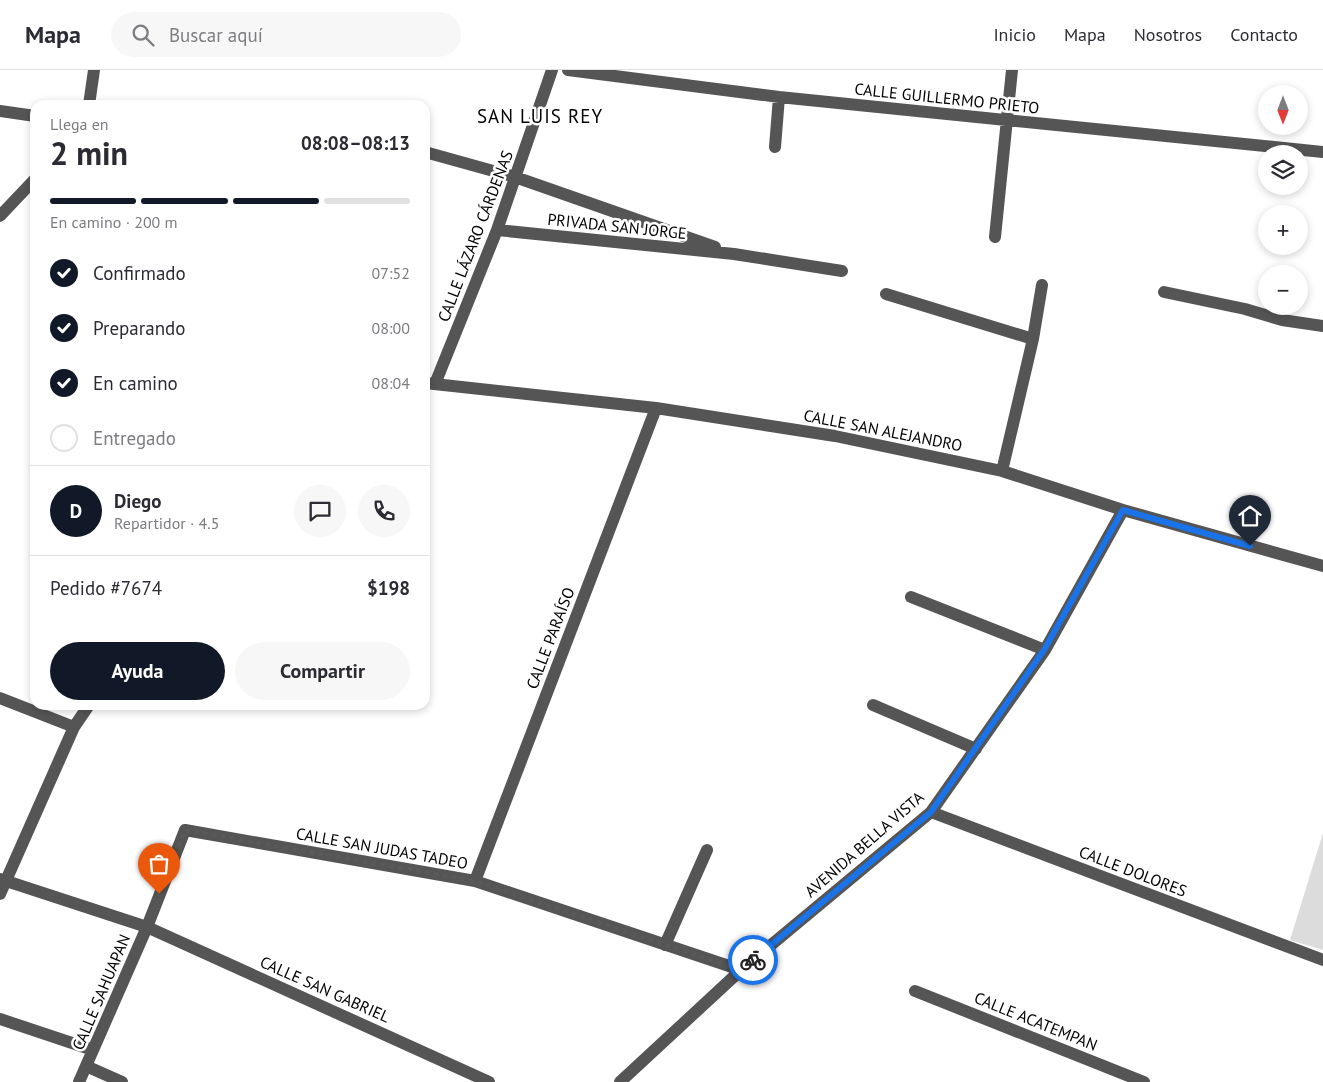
<!DOCTYPE html>
<html lang="es">
<head>
<meta charset="utf-8">
<style>
	:root { --surface:#fff; --page:#f7f7f7; --text:#2b2b33; --muted:#7c7c81; --line:#e1e1e2; --accent:#111827 }
	body { margin:0; font-family:"PT Sans",sans-serif; background:var(--page); color:var(--text); height:100vh; display:flex; flex-direction:column; font-size:19px; white-space:nowrap }
	* { box-sizing:border-box; margin:0 }
	p { font-size:16px; color:var(--muted) }
	.icon { flex:none; width:28px; height:28px; fill:none; stroke:currentColor; stroke-width:2; stroke-linecap:round; stroke-linejoin:round }
	.map { position:relative; flex:1; overflow:hidden }
	.sheet { position:absolute; left:30px; top:30px; width:400px; height:610px; display:flex; flex-direction:column; background:var(--surface); border-radius:15px; box-shadow:0 2px 8px #0003 }
	.sheet>* { flex:none }
	.needle { width:32px; rotate:180deg }
	.tools { position:absolute; left:1258px; top:15px; display:grid; gap:10px }
	.tools a { display:grid; place-items:center; width:50px; height:50px; border-radius:50%; background:var(--surface); box-shadow:0 2px 8px #0003; font-size:25px }
	.pin { position:absolute; display:grid; place-items:center; width:42px; height:42px; color:#fff; margin:-51px -21px; border-radius:50% 50% 50% 0; rotate:-45deg; box-shadow:0 0 5px #0007 }
	.pin .icon { rotate:45deg }
	.courier { position:absolute; display:grid; place-items:center; width:50px; height:50px; margin:-25px; border:4px solid #1a73e8; border-radius:50%; background:#fff; color:#222; box-shadow:0 1px 6px #0007 }
	.overview em { font-style:normal; font-weight:600 }
	.overview div { display:flex; flex-direction:column-reverse }
	.overview { display:flex; align-items:center; justify-content:space-between; height:85px; padding:0 20px }
	h1 { font-size:32px; font-weight:600; line-height:38px }
	.bar { display:grid; grid-template-columns:repeat(4,1fr); gap:8px 5px; align-content:center; height:60px; padding:0 20px }
	.bar i { height:6px; border-radius:4px; background:var(--line) }
	.bar .selected { background:var(--accent) }
	.bar p { grid-column:span 4 }
	.line { display:flex; align-items:center; gap:12px; padding:0 20px; border-top:1px solid var(--line) }
	.line div { flex:1 }
	.round { display:grid; place-items:center; flex:none; width:52px; height:52px; border-radius:26px; background:var(--page) }
	ol { padding:0 20px; list-style:none }
	li { display:flex; align-items:center; gap:15px; height:55px }
	li p { margin-inline-start:auto }
	li .icon { padding:5px; border-radius:50%; background:var(--accent); color:#fff; stroke-width:4 }
	li:last-child { color:var(--muted) }
	li i { width:28px; height:28px; border:2px solid var(--line); border-radius:50% }
	.button { display:flex; gap:10px; margin-top:auto; padding:10px 20px }
	.button a { flex:1; height:58px; border-radius:30px; background:var(--accent); color:#fff; font-size:20px; font-weight:600; line-height:58px; text-align:center }
	.button a+a { background:var(--page); color:var(--text) }
	header { display:flex; align-items:center; gap:30px; box-sizing:border-box; height:70px; padding:0 25px; background:var(--surface); border-bottom:1px solid var(--line) }
	header strong { font-size:24px }
	nav { display:flex; gap:28px; margin-inline-start:auto; font-size:18px }
	.search { width:350px; height:45px; background:var(--page); display:flex; align-items:center; gap:12px; box-sizing:border-box; padding:0 18px; border-radius:28px; color:var(--muted); font-size:19px }
	.map>svg:first-child { display:block }
	.green { fill:#dcdcdc }
	.lines { fill:none; stroke-linecap:round; stroke-linejoin:round }
	.minor { stroke:#555; stroke-width:12 }
	.done { stroke:#595959; stroke-width:5; stroke-dasharray:0 9 }
	.route { stroke:#1a73e8; stroke-width:6 }
	.labels { text-anchor:middle; dominant-baseline:central; stroke-width:5; stroke-linejoin:round; paint-order:stroke }
	.street-label { font-size:16px; fill:#000; stroke:#fff }
	.quarter-label { font-size:19px; letter-spacing:1px; fill:#000; stroke:#fff }
</style>
</head>
<body>
<header>
<strong>Mapa</strong>
<div class="search"><svg class="icon" aria-label="search" viewBox="0 0 24 24"><circle cx="10" cy="10" r="6"/><path d="M15 15l6 6"/></svg>Buscar aquí</div>
<nav><a>Inicio</a><a>Mapa</a><a>Nosotros</a><a>Contacto</a></nav>
</header>
<div class="map">
<svg width="1323" height="1012" viewBox="0 0 1323 1012">
	<rect width="100%" height="100%" fill="#fff"/>
	<path class="green" d="M1323 763V880L1290 870Z"/>
	<g class="lines">
		<path class="minor" d="M568 0 779 27 1323 82
			M89 35 94 0
			M0 41 35 46
			M775 77 779 27
			M425 82 515 107 715 177
			M0 146 35 109
			M497 160 734 184 842 201
			M995 167 1012 0
			M1164 222 1245 239 1282 250 1323 256
			M886 224 1033 269
			M425 313 656 338 835 366 1002 401 1123 440 1323 496
			M435 314 497 160 552 0
			M1002 401 1033 269 1042 215
			M911 527 1045 580
			M0 628 74 657
			M873 635 976 679
			M931 742 1323 890
			M0 809 147 857 489 1012
			M475 811 656 338
			M0 824 74 657 89 635
			M665 875 707 780
			M915 921 1144 1012
			M0 949 93 980
			M86 996 122 1012
			M79 1012 147 857 185 760 475 811 741 900
			M620 1012 741 900 931 742 1045 580 1123 440"/>
	</g>
	<g class="lines">
		<path class="done" d="M159 824 185 760 475 811 741 900 753 890"/>
		<path class="route" d="M753 890 931 742 1044 580 1123 440 1250 476"/>
	</g>
	<g class="labels">
		<g class="street-label">
			<text transform="translate(947 28) rotate(6)">CALLE GUILLERMO PRIETO</text>
			<text transform="translate(617 156) rotate(6)">PRIVADA SAN JORGE</text>
			<text transform="translate(475 166) rotate(-69)">CALLE LÁZARO CÁRDENAS</text>
			<text transform="translate(883 360) rotate(11)">CALLE SAN ALEJANDRO</text>
			<text transform="translate(550 568) rotate(-69)">CALLE PARAÍSO</text>
			<text transform="translate(864 774) rotate(-41)">AVENIDA BELLA VISTA</text>
			<text transform="translate(382 778) rotate(10)">CALLE SAN JUDAS TADEO</text>
			<text transform="translate(1133 801) rotate(21)">CALLE DOLORES</text>
			<text transform="translate(325 919) rotate(24)">CALLE SAN GABRIEL</text>
			<text transform="translate(101 922) rotate(-67)">CALLE SAHUAPAN</text>
			<text transform="translate(1036 951) rotate(22)">CALLE ACATEMPAN</text>
		</g>
		<g class="quarter-label">
			<text x="540" y="46">SAN LUIS REY</text>
		</g>
	</g>
</svg>
<div class="tools">
<a><svg class="needle" viewBox="-14 -14 28 28"><path d="M0-13l5 13h-10z" fill="#e53935"/><path d="M0 13l5-13h-10z" fill="#7c7c81"/></svg></a>
<a><svg class="icon" aria-label="layers" viewBox="0 0 24 24"><path d="M12 4l9 5-9 5-9-5zM3 14l9 5 9-5"/></svg></a>
<a>+</a>
<a>−</a>
</div>
<div class="pin" style="left:159px;top:824px;background:#ea580c"><svg class="icon" aria-label="bag" viewBox="0 0 24 24"><path d="M5 8h14l-1 12H6zM9 8a3 3 0 0 1 6 0"/></svg></div>
<div class="pin" style="left:1250px;top:476px;background:#1f2937"><svg class="icon" aria-label="home" viewBox="0 0 24 24"><path d="M3 11l9-7 9 7M6 9v11h12V9"/></svg></div>
<div class="courier" style="left:753px;top:890px"><svg class="icon" aria-label="bike" viewBox="0 0 24 24"><circle cx="6" cy="16" r="4"/><circle cx="18" cy="16" r="4"/><path d="M6 16l4-8h5l3 8M10 8l3 8H6M13 5h3"/></svg></div>
<section class="sheet">
<div class="overview"><div><h1>2 min</h1><p>Llega en</p></div><em>08:08–08:13</em></div>
<div class="bar"><i class="selected"></i><i class="selected"></i><i class="selected"></i><i></i><p>En camino · 200 m</p></div>
<ol>
<li><svg class="icon" aria-label="check" viewBox="0 0 24 24"><path d="M5 12l5 5 9-10"/></svg>Confirmado<p>07:52</p></li>
<li><svg class="icon" aria-label="check" viewBox="0 0 24 24"><path d="M5 12l5 5 9-10"/></svg>Preparando<p>08:00</p></li>
<li><svg class="icon" aria-label="check" viewBox="0 0 24 24"><path d="M5 12l5 5 9-10"/></svg>En camino<p>08:04</p></li>
<li><i></i>Entregado</li>
</ol>
<div class="line" style="height:90px"><b class="round" style="background:var(--accent);color:#fff">D</b><div><b>Diego</b><p>Repartidor · 4.5</p></div><a class="round"><svg class="icon" aria-label="chat" viewBox="0 0 24 24"><path d="M4 5h16v11H9l-5 4z"/></svg></a><a class="round"><svg class="icon" aria-label="phone" viewBox="0 0 24 24"><path d="M5 4h4l2 5-3 2q2 4 5 5l2-3 5 2v4C11 20 4 13 5 4z"/></svg></a></div>
<div class="line" style="height:65px"><div>Pedido #7674</div><b>$198</b></div>
<div class="button"><a>Ayuda</a><a>Compartir</a></div>
</section>
</div>
</body>
</html>
